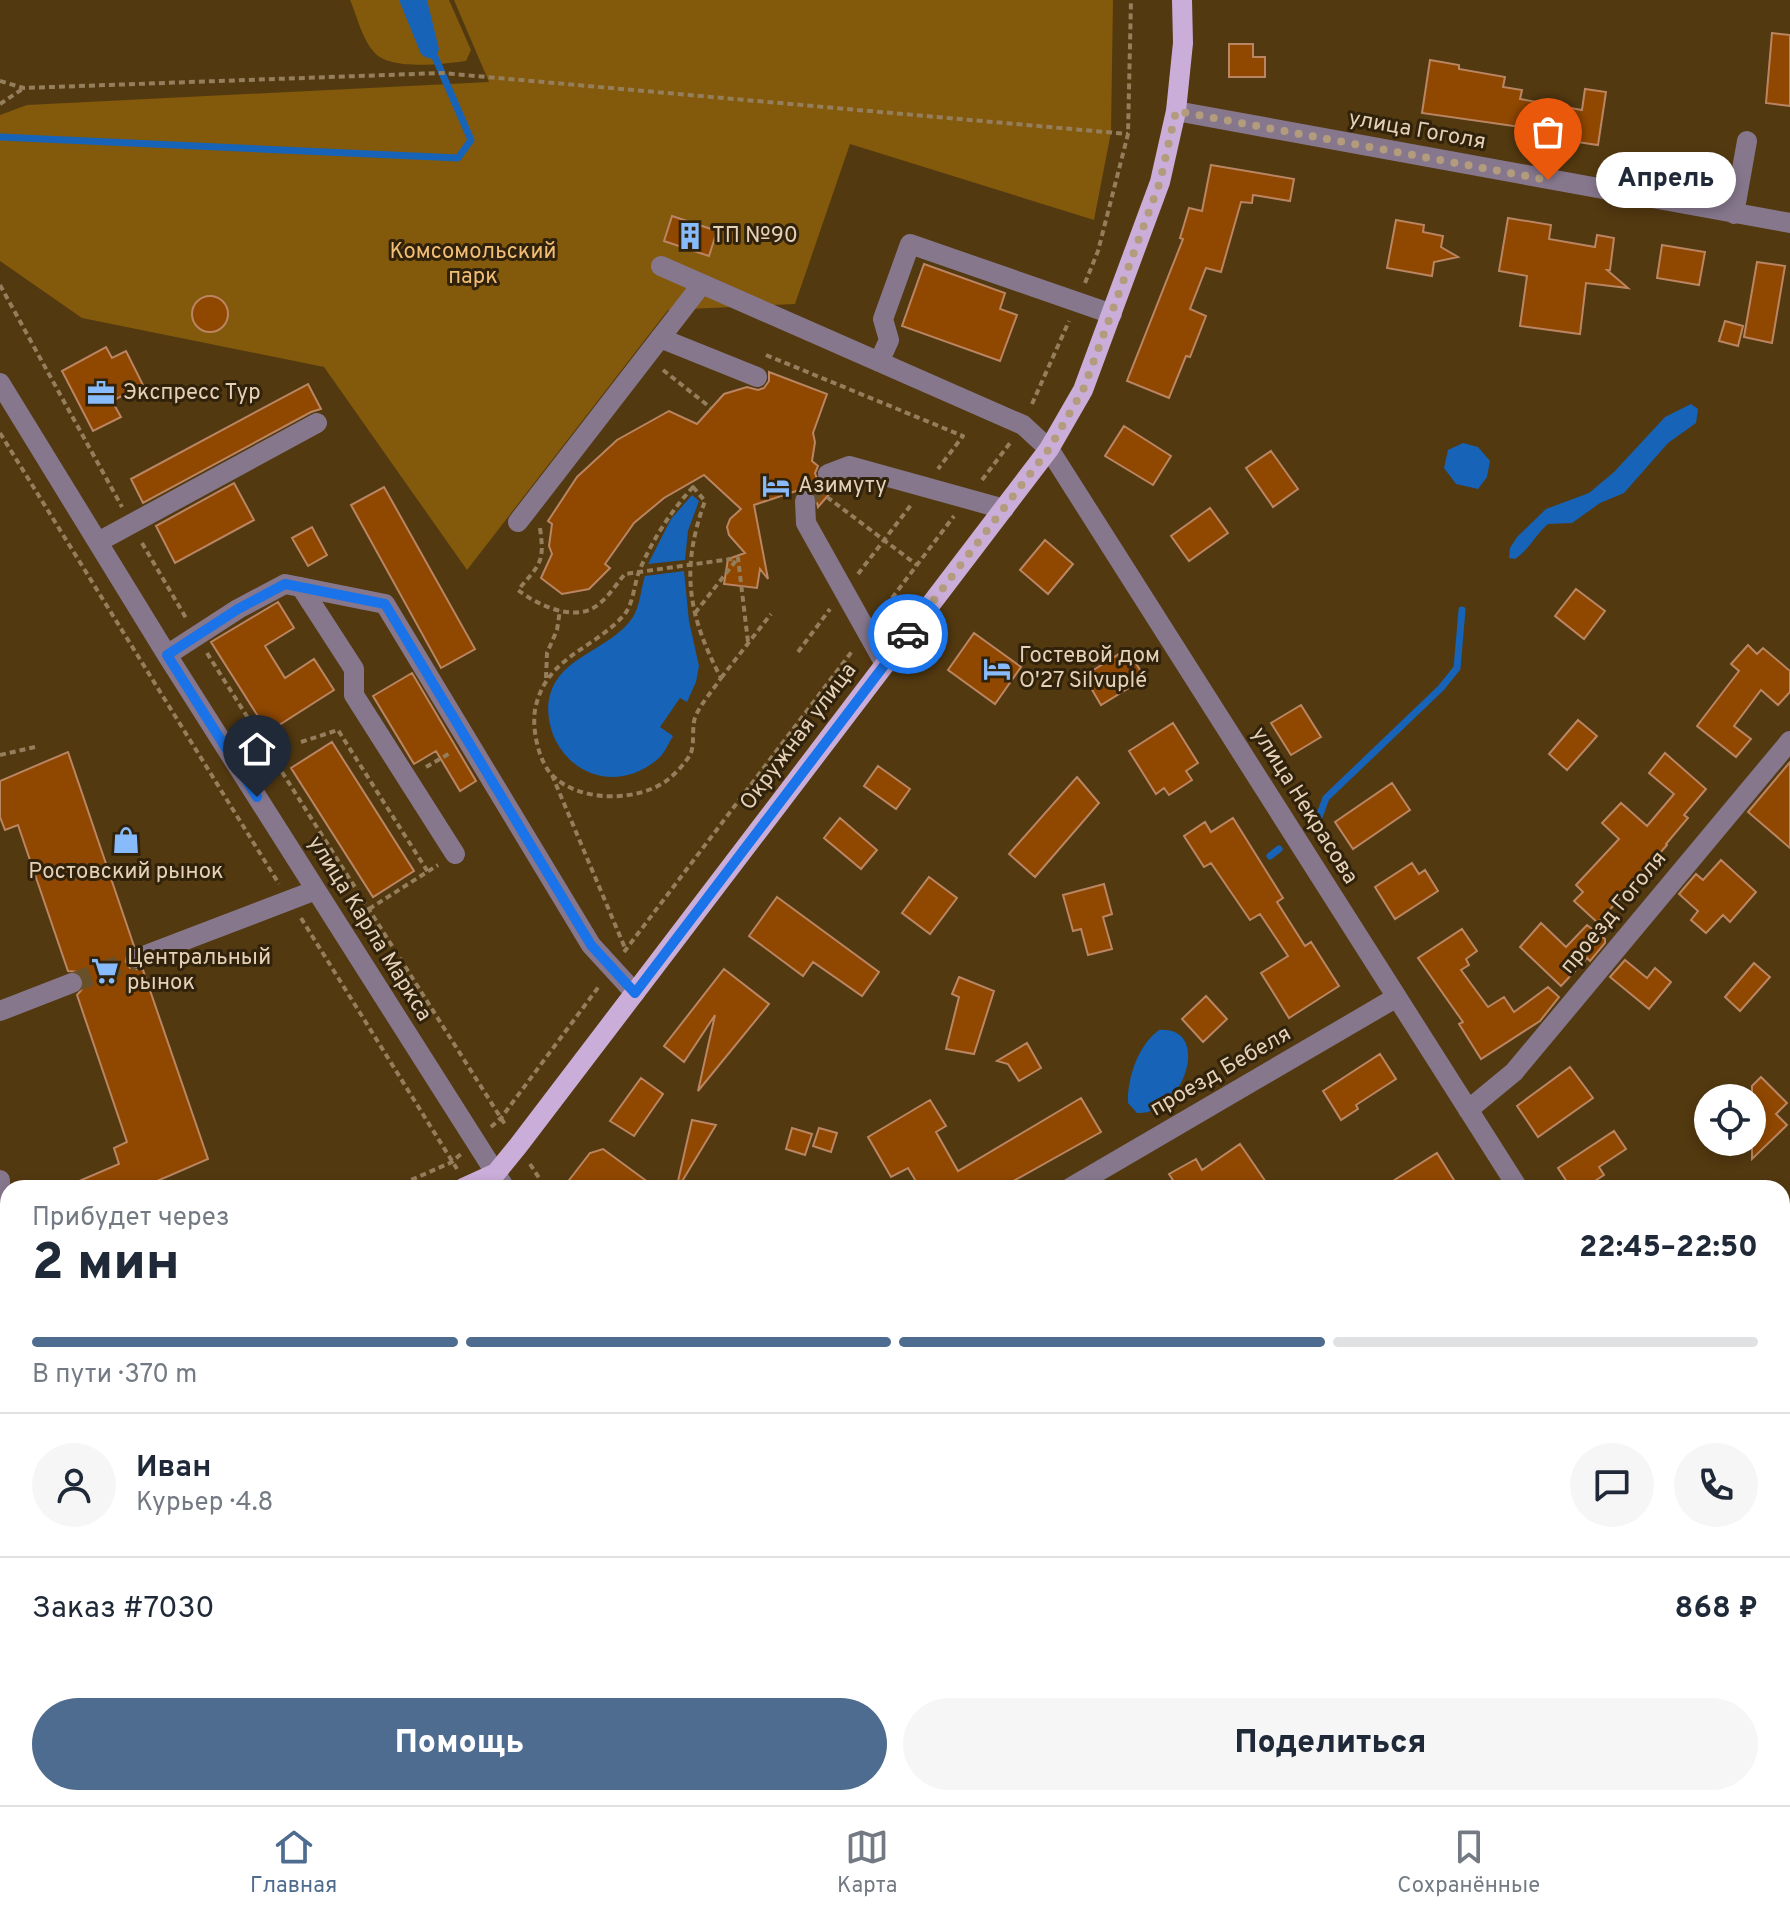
<!DOCTYPE html>
<html lang="ru">
<head>
<meta charset="utf-8">
<style>
	:root { --surface:#fff; --page:#f6f6f7; --text:#1f2937; --muted:#747a83; --line:#e0e1e3; --accent:#4e6b90 }
	body { margin:0; font-family:Overpass,sans-serif; background:var(--page); color:var(--text); height:100vh; display:flex; flex-direction:column; font-size:30px; white-space:nowrap }
	* { box-sizing:border-box; margin:0 }
	p { font-size:26px; color:var(--muted) }
	.icon { flex:none; width:44px; height:44px; fill:none; stroke:currentColor; stroke-width:2; stroke-linecap:round; stroke-linejoin:round }
	.map { position:relative; flex:1; overflow:hidden }
	.sheet { position:absolute; left:0px; top:1180px; width:1790px; height:626px; display:flex; flex-direction:column; background:var(--surface); border-radius:24px 24px 0 0; box-shadow:0 4px 12px #0003 }
	.sheet>* { flex:none }
	.controls { position:absolute; left:1694px; top:1084px; display:grid; gap:16px }
	.controls a { display:grid; place-items:center; width:72px; height:72px; border-radius:50%; background:var(--surface); box-shadow:0 4px 12px #0003; font-size:40px }
	.pin { position:absolute; display:grid; place-items:center; width:68px; height:68px; color:#fff; margin:-82px -34px; border-radius:50% 50% 50% 0; rotate:-45deg; box-shadow:0 0 8px #0007 }
	.pin .icon { rotate:45deg }
	.courier { position:absolute; display:grid; place-items:center; width:80px; height:80px; margin:-40px; border:6px solid #1a73e8; border-radius:50%; background:#fff; color:#222; box-shadow:0 2px 10px #0007 }
	.bubble { position:absolute; height:56px; border-radius:28px; background:var(--surface); box-shadow:0 4px 12px #0003; font-size:26px; font-weight:800; line-height:56px; text-align:center }
	.headline em { font-style:normal; font-weight:800 }
	.headline div { display:flex; flex-direction:column-reverse }
	.headline { display:flex; align-items:center; justify-content:space-between; height:136px; padding:0 32px }
	h1 { font-size:52px; font-weight:800; line-height:60px }
	.bar { display:grid; grid-template-columns:repeat(4,1fr); gap:12px 8px; align-content:center; height:96px; padding:0 32px }
	.bar i { height:10px; border-radius:6px; background:var(--line) }
	.bar .active { background:var(--accent) }
	.bar p { grid-column:span 4 }
	.line { display:flex; align-items:center; gap:20px; padding:0 32px; border-top:2px solid var(--line) }
	.line div { flex:1 }
	.round { display:grid; place-items:center; flex:none; width:84px; height:84px; border-radius:42px; background:var(--page) }
	.primary-button { display:flex; gap:16px; margin-top:auto; padding:16px 32px }
	.primary-button a { flex:1; height:92px; border-radius:48px; background:var(--accent); color:#fff; font-size:32px; font-weight:800; line-height:92px; text-align:center }
	.primary-button a+a { background:var(--page); color:var(--text) }
	.dock { display:flex; justify-content:space-around; align-items:center; height:112px; border-top:2px solid var(--line); background:var(--surface); font-size:22px; color:var(--muted) }
	.dock a { display:grid; justify-items:center; gap:4px }
	.dock .active { color:var(--accent) }
	.map>svg:first-child { display:block }
	.green { fill:#83590c }
	.water { fill:#1763b8 }
	.lines { fill:none; stroke-linecap:round; stroke-linejoin:round }
	.stream { stroke:#1763b8; stroke-width:7 }
	.building { fill:#904700; stroke:#ba8562; stroke-width:2 }
	.minor-tunnel { stroke:#685029; stroke-width:20; stroke-dasharray:20 10; stroke-linecap:butt }
	.path { stroke:#957e5c; stroke-width:4; stroke-dasharray:6 4; stroke-linecap:butt }
	.minor { stroke:#86778d; stroke-width:20 }
	.major { stroke:#cbadda; stroke-width:20 }
	.done { stroke:#b29c7d; stroke-width:8; stroke-dasharray:0 14.4 }
	.route { stroke:#1a73e8; stroke-width:10 }
	.labels { text-anchor:middle; dominant-baseline:central; stroke-width:6; stroke-linejoin:round; paint-order:stroke }
	.street-label { font-size:22px; fill:#e5d1b8; stroke:#31220c }
	.poi-label { font-size:22px; fill:#e5d1b8; stroke:#31220c; text-anchor:start }
	.park-label { font-size:22px; fill:#f2be75; stroke:#31220c }
</style>
</head>
<body>
<div class="map">
<svg width="1790" height="1805" viewBox="0 0 1790 1805">
	<rect width="100%" height="100%" fill="#523910"/>
	<path class="green" d="M350 0H449L471 50 466 61C443 64 389 71 374 52 362 39 357 16 350 0Z
		M454 0H1113L1111 132 1094 220 850 144 795 304 668 310 467 570 324 367 82 318 0 261V115L27 105 489 82Z"/>
	<path class="water" d="M399 0H427L439 49 435 59 427 58 421 54Z
		M1691 404 1698 409 1696 423 1668 443 1624 493 1600 503 1572 523 1548 524C1536 534 1528 551 1515 559L1509 558 1510 548 1517 537 1546 509 1589 493 1614 472 1665 417Z
		M1463 443 1478 447 1490 461 1487 477 1478 489 1456 484 1444 468 1448 450Z
		M692 495 699 501 688 531 685 560 648 564 671 519Z
		M684 571 689 621 699 666 696 682 687 702 680 698 660 727 673 736C669 742 666 751 660 757 625 790 574 781 554 737 549 725 546 708 550 695 560 656 612 649 633 617 640 606 641 588 645 576Z
		M1159 1030C1213 1026 1184 1115 1137 1113L1128 1103C1127 1079 1138 1045 1159 1030Z"/>
	<g class="lines">
		<path class="stream" d="M0 137 458 158 471 140 432 50
			M1319 817 1326 798 1441 688 1457 668 1462 610
			M1270 856 1279 849"/>
	</g>
	<path class="building" d="M1772 33 1790 35V106L1766 103Z
		M1229 44H1253V57H1265V77H1229Z
		M1430 60 1459 65V69L1505 77 1503 87 1522 90 1520 99 1582 110 1585 89 1606 92 1598 145 1577 142 1578 135 1422 113Z
		M1211 165 1294 179 1290 201 1253 195 1252 203 1241 202 1221 272 1206 268 1190 309 1206 316 1190 357 1186 356 1169 398 1127 381 1183 239 1180 238 1189 208 1202 211Z
		M672 216 717 231 709 256 664 241Z
		M1508 218 1551 225 1549 239 1595 247 1597 235 1614 238 1610 270H1607L1628 288 1586 283 1580 334 1520 326 1527 276 1499 271Z
		M1396 220 1424 225 1423 232 1443 236 1441 247 1458 257 1434 262 1432 276 1387 268Z
		M1662 245 1705 252 1699 285 1657 278Z
		M1757 262 1785 266 1772 343 1744 337Z
		M924 264 1005 293 1000 309 1017 315 1000 361 902 326Z
		M192 314a18 18 0 1 1 36 0a18 18 0 1 1-36 0Z
		M1725 321 1743 326 1738 346 1719 341Z
		M106 347 112 358 126 351 143 385 112 401 121 417 93 431 62 371Z
		M769 372 827 394 813 433 815 442 812 461 818 466 815 473 819 484 827 487 838 484 818 507 815 493 805 488 754 505 768 579 760 569 757 588 724 584 728 559 745 553 729 535 727 527 730 519 741 509 704 475 664 498 634 523 605 564 610 568 589 589 562 594 541 578 552 554 549 546 552 524 548 521 577 477 617 440 669 411 697 424 724 394 747 387 758 390 764 388 769 381Z
		M308 384 321 409 311 412 143 503 131 479Z
		M1124 426 1171 456 1153 485 1105 456Z
		M1271 451 1298 489 1273 507 1246 468Z
		M234 483 254 520 175 563 156 526Z
		M384 487 475 649 441 668 351 505Z
		M1210 508 1228 533 1189 561 1171 536Z
		M312 527 327 555 308 566 292 538Z
		M1045 540 1073 564 1048 594 1020 570Z
		M1576 589 1605 611 1584 639 1555 616Z
		M278 602 294 628 265 646 285 678 314 659 334 690 268 732 211 642Z
		M974 633 1021 667 995 704 948 670Z
		M1748 645 1757 654 1763 648 1790 671V692L1778 705 1761 690 1734 726 1751 739 1736 757 1697 726 1739 671 1731 664Z
		M1127 649 1145 678 1101 705 1084 676Z
		M412 673 476 781 460 791 436 751 414 764 373 696Z
		M1301 705 1321 737 1291 755 1271 723Z
		M1578 720 1597 736 1567 770 1549 754Z
		M1173 723 1198 763 1186 771 1192 780 1169 795 1164 788 1156 794 1129 751Z
		M332 742 414 871 373 897 291 768Z
		M68 752 134 946 128 950 126 962 130 968 143 970 208 1159 141 1188H63L119 1164 114 1148 127 1142 77 995 85 986 84 978 79 972 68 971 18 825 5 830 0 817V781Z
		M1665 753 1706 789 1684 815 1688 818 1666 844 1667 845 1598 923 1574 901 1583 892 1576 885 1619 839 1602 823 1621 803 1647 826 1674 794 1649 773Z
		M1790 762V848L1748 812Z
		M878 766 910 789 896 809 864 786Z
		M1077 777 1099 803 1035 877 1009 854Z
		M1392 783 1410 810 1353 849 1335 822Z
		M840 818 877 850 861 869 824 838Z
		M1233 818 1283 898 1277 902 1305 946 1311 942 1339 986 1289 1018 1261 973 1288 956 1260 914 1250 920 1211 863 1204 867 1184 836 1205 822 1211 832Z
		M1721 860 1756 892 1730 922 1723 915 1706 933 1691 920 1698 911 1679 894 1696 874 1703 880Z
		M1412 863 1419 874 1425 870 1438 891 1395 919 1375 887Z
		M929 877 957 898 930 934 902 913Z
		M1104 884 1112 914 1103 917 1112 949 1088 955 1081 929 1073 931 1063 895Z
		M777 897 879 972 862 996 813 962 803 976 749 936Z
		M1541 923 1566 947 1587 925 1605 939V943L1590 961 1587 958 1561 986 1520 947Z
		M1462 929 1477 951 1466 959 1469 965 1461 970 1488 1007 1504 997 1514 1012 1548 987 1559 997 1540 1021 1481 1059 1459 1024 1463 1022 1418 958Z
		M1625 960 1647 978 1655 968 1671 982 1649 1009 1610 977Z
		M1754 963 1770 977 1740 1011 1725 997Z
		M724 969 769 1004 698 1091 715 1015 684 1062 664 1046Z
		M959 977 994 991 974 1054 946 1049 959 997 952 994Z
		M1206 996 1227 1019 1203 1042 1182 1019Z
		M1027 1043 1041 1068 1019 1081 1008 1064 997 1061Z
		M1380 1054 1396 1079 1356 1105 1358 1109 1341 1120 1323 1091Z
		M1570 1067 1593 1098 1538 1137 1517 1106Z
		M1761 1077 1787 1103 1776 1114 1787 1125 1752 1159V1086Z
		M641 1078 663 1094 634 1136 610 1121Z
		M1081 1098 1101 1132 1001 1188H920L908 1168 891 1177 868 1137 930 1100 946 1126 936 1132 958 1171Z
		M692 1120 716 1125 681 1183 678 1181Z
		M792 1128 812 1134 805 1155 786 1149Z
		M819 1128 837 1133 831 1152 813 1146Z
		M1614 1131 1626 1149 1599 1167 1604 1175 1584 1188H1571L1558 1168Z
		M1240 1144 1270 1188H1178L1169 1174 1196 1159 1202 1170Z
		M603 1149 656 1188H563L590 1153Z
		M1437 1153 1459 1188H1382Z"/>
	<g class="lines">
		<path class="minor-tunnel" d="M805 501 828 474
			M72 983 138 958
			M1 1214 8 1231"/>
		<path class="path" d="M0 81 24 88 442 73 1128 134
			M0 104 24 88
			M1085 283 1098 251 1128 134 1131 0
			M0 285 122 507
			M766 355 963 436 938 469
			M663 370 711 408
			M1032 404 1069 321
			M0 433 279 884
			M982 480 1010 443
			M693 487 705 501C680 570 688 615 721 678 713 690 703 701 697 713 690 725 696 743 690 755 686 762 676 773 670 778 640 803 578 803 551 774 538 759 532 729 535 710 545 657 593 650 624 615 634 603 634 583 640 569 653 539 671 511 693 487Z
			M827 497 917 565
			M540 528C545 563 540 564 518 590 538 606 578 624 600 603 610 595 617 583 625 574L738 558 748 642
			M142 543 186 618
			M858 574 911 505
			M695 613 738 558
			M880 614 954 516
			M798 652 830 609
			M207 653 260 737
			M546 678 547 653 557 630 560 610
			M721 678 771 614
			M301 742 338 730 428 872
			M0 755 35 747
			M426 767 450 753
			M282 772 506 1126
			M552 775 625 948
			M369 909 438 865
			M301 918 457 1169
			M624 952 853 650
			M491 1127 501 1118 600 985
			M530 1164 543 1184 542 1188
			M393 1188 452 1162 461 1154
			M0 1362 8 1358
			M0 1513 8 1530
			M0 1570 8 1566
			M837 1805 844 1798"/>
		<path class="minor" d="M1176 111 1790 223
			M1734 214 1747 141
			M661 266 1023 425 1049 449 1518 1188
			M660 338 757 377
			M879 362 889 340 883 319 910 244 1112 314
			M0 383 167 655 505 1188
			M828 474 849 466 1004 509
			M805 501 806 523 885 664
			M518 522 702 284
			M98 542 317 423
			M301 587 354 669V695L455 854
			M167 655 238 609 285 584 385 604 591 945 635 993
			M243 773 280 750
			M138 958 316 890
			M0 1011 72 983
			M1468 1110 1514 1072 1790 741
			M0 1180 1 1214
			M1070 1188 1397 997
			M0 1408 8 1426
			M1782 1600 1790 1613
			M0 1766 8 1761
			M158 1798 165 1805
			M883 1798 888 1805
			M294 1805 302 1798
			M459 1805 470 1798"/>
		<path class="major" d="M463 1188 496 1173 518 1146 1049 449 1083 390 1160 182 1176 111 1183 43 1182 0
			M0 1394 8 1390"/>
	</g>
	<g class="lines">
		<path class="done" d="M908 634 1049 449 1083 390 1160 182 1176 111 1548 180"/>
		<path class="route" d="M257 797 167 655 238 609 285 584 385 604 591 945 635 993 908 634"/>
	</g>
	<defs>
		<g id="building-bare" transform="scale(2.16)"><path d="M-4-6H4V6H1V3H-1V6H-4ZM-2.5-4.3h1.7v1.8h-1.7ZM.8-4.3h1.7v1.8H.8ZM-2.5-1h1.7V.8h-1.7ZM.8-1h1.7V.8H.8Z" fill="#87bbfc" stroke="#31220c" stroke-width="2.5" paint-order="stroke"/></g>
		<g id="office-bare" transform="scale(2.16)"><path d="M-6-3h4V-5.5h4V-3h4V5H-6ZM-1-4.5V-3h2v-1.5ZM-6 0V1H6V0Z" fill="#87bbfc" stroke="#31220c" stroke-width="2.5" paint-order="stroke"/></g>
		<g id="hotel-bare" transform="scale(2.16)"><path d="M-6-4.5h1.5V1H6V5H4.5V3h-9V5H-6ZM-4 0a1.8 1.8 0 1 1 3.6 0ZM.5 0V-2.5h3Q6-2.5 6 0Z" fill="#87bbfc" stroke="#31220c" stroke-width="2.5" paint-order="stroke"/></g>
		<g id="shop-bare" transform="scale(2.16)"><path d="M-5-2.5h2.3a2.7 3.5 0 0 1 5.4 0H5L5.5 6h-11ZM-1.5-2.5h3a1.5 2.3 0 0 0-3 0Z" fill="#87bbfc" stroke="#31220c" stroke-width="2.5" paint-order="stroke"/></g>
		<g id="supermarket-bare" transform="scale(2.16)"><path d="M-6-5.5h2.5l.6 2H6L4.5 2H-2.5L-4.4-4H-6ZM-1.5 3.2a1.3 1.3 0 1 0 .1 0ZM3 3.2a1.3 1.3 0 1 0 .1 0Z" fill="#87bbfc" stroke="#31220c" stroke-width="2.5" paint-order="stroke"/></g>
	</defs>
	<g fill-rule="evenodd">
		<use href="#building-bare" x="690" y="236"/>
		<use href="#office-bare" x="101" y="393"/>
		<use href="#hotel-bare" x="776" y="486"/>
		<use href="#hotel-bare" x="997" y="669"/>
		<use href="#shop-bare" x="126" y="840"/>
		<use href="#supermarket-bare" x="105" y="971"/>
	</g>
	<g class="labels">
		<g class="street-label">
			<text transform="translate(1417 131) rotate(10)">улица Гоголя</text>
			<text transform="translate(799 737) rotate(-53)">Окружная улица</text>
			<text transform="translate(1304 806) rotate(58)">улица Некрасова</text>
			<text transform="translate(1614 913) rotate(-50)">проезд Гоголя</text>
			<text transform="translate(369 929) rotate(58)">улица Карла Маркса</text>
			<text transform="translate(1221 1072) rotate(-30)">проезд Бебеля</text>
		</g>
		<g class="poi-label">
			<text x="712" y="236">ТП №90</text>
			<text x="123" y="393">Экспресс Тур</text>
			<text x="798" y="486">Азимуту</text>
			<text x="1019" y="656">Гостевой дом<tspan x="1019" dy="25">O'27 Silvuplé</tspan></text>
			<text x="126" y="872" text-anchor="middle">Ростовский рынок</text>
			<text x="127" y="958">Центральный<tspan x="127" dy="25">рынок</tspan></text>
		</g>
		<g class="park-label">
			<text x="473" y="252">Комсомольский<tspan x="473" dy="25">парк</tspan></text>
		</g>
	</g>
</svg>
<div class="controls">
<a><svg class="icon" aria-label="locate" viewBox="0 0 24 24"><circle cx="12" cy="12" r="6"/><path d="M12 2v4M12 18v4M2 12h4M18 12h4"/></svg></a>
</div>
<div class="pin" style="left:1548px;top:180px;background:#ea580c"><svg class="icon" aria-label="bag" viewBox="0 0 24 24"><path d="M5 8h14l-1 12H6zM9 8a3 3 0 0 1 6 0"/></svg></div>
<div class="pin" style="left:257px;top:797px;background:#1f2937"><svg class="icon" aria-label="home" viewBox="0 0 24 24"><path d="M3 11l9-7 9 7M6 9v11h12V9"/></svg></div>
<div class="courier" style="left:908px;top:634px"><svg class="icon" aria-label="car" viewBox="0 0 24 24"><path d="M5 17H2v-5l4-1 3-4h7l3 4 3 1v5h-3M9 17h6M6 11h13"/><circle cx="7" cy="17" r="2"/><circle cx="17" cy="17" r="2"/></svg></div>
<div class="bubble" style="left:1596px;top:152px;width:140px">Апрель</div>
<section class="sheet">
<div class="headline"><div><h1>2 мин</h1><p>Прибудет через</p></div><em>22:45–22:50</em></div>
<div class="bar"><i class="active"></i><i class="active"></i><i class="active"></i><i></i><p>В пути · 370 m</p></div>
<div class="line" style="height:144px"><a class="round"><svg class="icon" aria-label="person" viewBox="0 0 24 24"><circle cx="12" cy="8" r="4"/><path d="M4 21q1-7 8-7t8 7"/></svg></a><div><b>Иван</b><p>Курьер · 4.8</p></div><a class="round"><svg class="icon" aria-label="chat" viewBox="0 0 24 24"><path d="M4 5h16v11H9l-5 4z"/></svg></a><a class="round"><svg class="icon" aria-label="phone" viewBox="0 0 24 24"><path d="M5 4h4l2 5-3 2q2 4 5 5l2-3 5 2v4C11 20 4 13 5 4z"/></svg></a></div>
<div class="line" style="height:104px"><div>Заказ #7030</div><b>868 ₽</b></div>
<div class="primary-button"><a>Помощь</a><a>Поделиться</a></div>
</section>
</div>
<nav class="dock">
<a class="active"><svg class="icon" aria-label="home" viewBox="0 0 24 24"><path d="M3 11l9-7 9 7M6 9v11h12V9"/></svg>Главная</a>
<a><svg class="icon" aria-label="map" viewBox="0 0 24 24"><path d="M3 6l6-2 6 2 6-2v14l-6 2-6-2-6 2zM9 4v14M15 6v14"/></svg>Карта</a>
<a><svg class="icon" aria-label="saved" viewBox="0 0 24 24"><path d="M7 4h10v16l-5-4-5 4z"/></svg>Сохранённые</a>
</nav>
</body>
</html>
